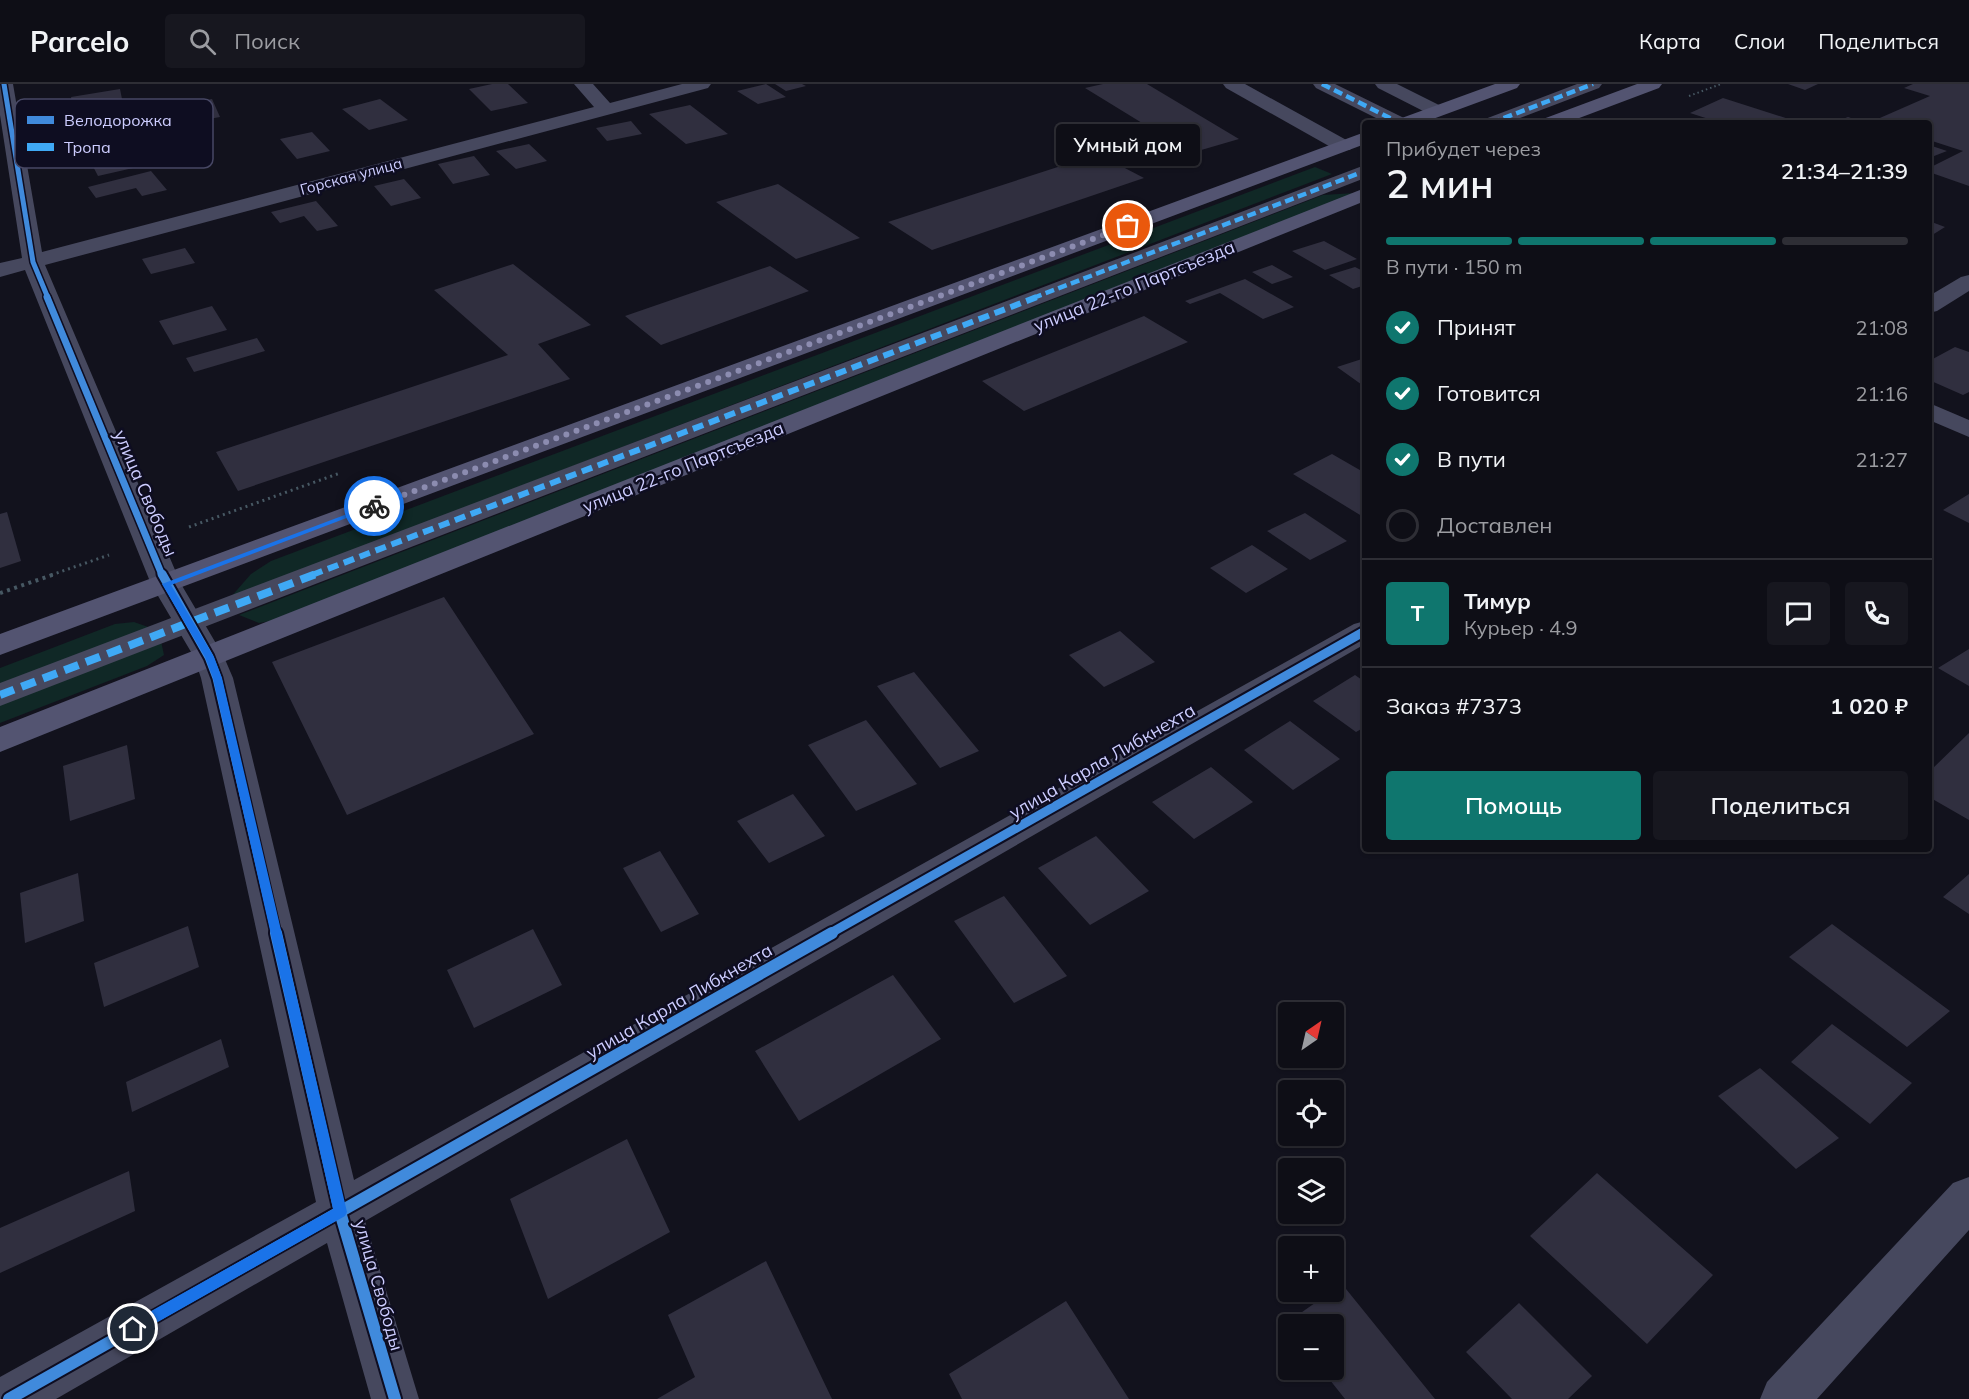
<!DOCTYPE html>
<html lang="ru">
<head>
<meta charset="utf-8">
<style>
	:root { --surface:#0e0e16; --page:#17171f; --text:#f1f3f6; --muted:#9b9ca1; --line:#2e2e35; --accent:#0f766e }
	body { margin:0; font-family:Mulish,sans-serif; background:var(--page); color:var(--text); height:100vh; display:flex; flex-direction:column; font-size:22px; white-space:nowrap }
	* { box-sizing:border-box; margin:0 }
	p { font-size:20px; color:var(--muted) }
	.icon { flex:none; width:33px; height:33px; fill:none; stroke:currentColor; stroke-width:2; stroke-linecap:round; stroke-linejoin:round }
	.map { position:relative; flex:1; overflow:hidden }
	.sheet { position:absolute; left:1362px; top:36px; width:570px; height:732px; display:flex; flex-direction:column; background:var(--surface); border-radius:6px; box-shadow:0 2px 4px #0004,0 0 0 2px var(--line) }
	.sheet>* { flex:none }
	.needle { width:39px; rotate:34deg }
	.tools { position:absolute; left:1278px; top:918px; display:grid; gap:12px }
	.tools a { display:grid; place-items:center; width:66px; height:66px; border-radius:6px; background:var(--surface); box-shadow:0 2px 4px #0004,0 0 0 2px var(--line); font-size:30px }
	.pin { position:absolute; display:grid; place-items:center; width:51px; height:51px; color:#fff; margin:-26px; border:3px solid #fff; border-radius:50%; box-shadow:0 2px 6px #0007 }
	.courier { position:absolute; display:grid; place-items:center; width:60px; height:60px; margin:-30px; border:4px solid #1a73e8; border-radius:50%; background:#fff; color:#222; box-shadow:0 2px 8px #0007 }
	.bubble { position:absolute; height:42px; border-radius:6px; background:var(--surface); box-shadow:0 2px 4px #0004,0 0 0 2px var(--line); font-size:20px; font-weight:600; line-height:42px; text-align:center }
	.headline em { font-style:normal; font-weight:600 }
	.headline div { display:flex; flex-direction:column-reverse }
	.headline { display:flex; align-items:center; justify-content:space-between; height:102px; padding:0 24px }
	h1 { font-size:39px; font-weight:600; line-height:45px }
	.bar { display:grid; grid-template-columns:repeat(4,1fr); gap:9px 6px; align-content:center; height:72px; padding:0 24px }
	.bar i { height:8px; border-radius:4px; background:var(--line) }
	.bar .current { background:var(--accent) }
	.bar p { grid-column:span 4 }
	.line { display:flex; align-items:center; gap:15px; padding:0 24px; border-top:2px solid var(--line) }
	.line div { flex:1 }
	.round { display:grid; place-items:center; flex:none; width:63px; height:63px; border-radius:6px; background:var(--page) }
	ol { padding:0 24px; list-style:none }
	li { display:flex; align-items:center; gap:18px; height:66px }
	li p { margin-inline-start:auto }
	li .icon { padding:6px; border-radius:50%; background:var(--accent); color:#fff; stroke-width:4 }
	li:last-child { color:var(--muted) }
	li i { width:33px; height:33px; border:3px solid var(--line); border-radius:50% }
	.cta { display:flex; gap:12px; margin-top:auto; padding:12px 24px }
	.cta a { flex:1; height:69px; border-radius:6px; background:var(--accent); color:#fff; font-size:24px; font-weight:600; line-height:69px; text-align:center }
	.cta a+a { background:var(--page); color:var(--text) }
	header { display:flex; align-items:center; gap:36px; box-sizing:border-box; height:84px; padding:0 30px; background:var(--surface); border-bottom:2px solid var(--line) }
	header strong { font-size:28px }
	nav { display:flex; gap:33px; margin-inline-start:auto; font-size:21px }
	.search { width:420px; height:54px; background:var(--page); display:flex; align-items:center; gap:15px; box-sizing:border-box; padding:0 21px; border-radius:6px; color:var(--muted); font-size:22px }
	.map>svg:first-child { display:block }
	.green { fill:#102826 }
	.building { fill:#302f3f }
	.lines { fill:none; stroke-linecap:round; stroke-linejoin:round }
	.path-far2 { stroke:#475863; stroke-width:2; stroke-dasharray:1.5 3; stroke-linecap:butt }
	.path-far1 { stroke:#475863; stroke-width:3; stroke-dasharray:2 4; stroke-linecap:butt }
	.path { stroke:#475863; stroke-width:4; stroke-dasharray:3 4.5; stroke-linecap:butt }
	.pedestrian { fill:#46485e; fill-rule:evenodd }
	.minor { fill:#46485e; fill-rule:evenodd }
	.tertiary { fill:#46485e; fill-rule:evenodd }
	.secondary { fill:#535471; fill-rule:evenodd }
	.quiet-far2 { stroke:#3fa9f5; stroke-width:4.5; stroke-dasharray:9 4.5; stroke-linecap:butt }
	.quiet-far1 { stroke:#3fa9f5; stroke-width:6; stroke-dasharray:11 6; stroke-linecap:butt }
	.quiet { stroke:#3fa9f5; stroke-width:8; stroke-dasharray:15 8; stroke-linecap:butt }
	.cycleway-far3-casing { stroke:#0e0d21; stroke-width:8 }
	.cycleway-far2-casing { stroke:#0e0d21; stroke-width:10 }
	.cycleway-far1-casing { stroke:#0e0d21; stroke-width:13 }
	.cycleway-casing { stroke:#0e0d21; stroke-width:16 }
	.cycleway-far3 { stroke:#408adc; stroke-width:5 }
	.cycleway-far2 { stroke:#408adc; stroke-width:7 }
	.cycleway-far1 { stroke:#408adc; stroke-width:9 }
	.cycleway { stroke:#408adc; stroke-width:12 }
	.route { fill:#1a73e8 }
	.done { stroke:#8c8cb0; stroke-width:6; stroke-dasharray:0 10.8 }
	.labels { text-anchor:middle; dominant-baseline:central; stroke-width:5; stroke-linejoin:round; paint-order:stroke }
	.far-street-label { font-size:15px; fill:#cdcdff; stroke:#0e0d21 }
	.street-label { font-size:18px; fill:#cdcdff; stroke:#0e0d21 }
	.key { fill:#0e0d21; stroke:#474764; stroke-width:1.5 }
	.key-label { font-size:16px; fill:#cdcdff }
</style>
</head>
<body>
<header>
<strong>Parcelo</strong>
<div class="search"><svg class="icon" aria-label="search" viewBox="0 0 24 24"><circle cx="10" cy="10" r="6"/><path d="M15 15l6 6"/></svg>Поиск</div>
<nav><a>Карта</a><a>Слои</a><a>Поделиться</a></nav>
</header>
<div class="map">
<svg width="1969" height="1315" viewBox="0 0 1969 1315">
	<rect width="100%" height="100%" fill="#12121d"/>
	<path class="green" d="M1315 83 1332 90 230 514 251 490 271 477Z
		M1355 109 293 533 259 539 239 531 1323 111Z
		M134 538 151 544 0 602V584L115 540Z
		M161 557 164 571 147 582 0 639V620Z"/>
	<path class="building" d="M492 0H508L528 19 491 27 469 5Z
		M766 0 786 13 758 20 737 7Z
		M775 0H802L806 2 786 7Z
		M1103 0H1147L1239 55 1191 69 1085 4Z
		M1788 0H1818L1805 6Z
		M1913 0H1969V102L1929 88V84L1963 67 1929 56V39L1873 37 1930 12 1904 4Z
		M120 5 122 15 73 23 71 13Z
		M1723 14 1795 37 1721 39 1690 29Z
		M212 15 220 33 149 46 142 27Z
		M380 15 408 36 369 46 342 25Z
		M690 21 728 50 686 60 649 30Z
		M1848 33 1866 39H1832Z
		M631 37 642 50 607 57 596 44Z
		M192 44 208 67 98 92 85 67Z
		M312 48 330 67 297 75 280 55Z
		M529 60 547 77 516 85 496 67Z
		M1929 61 1947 67 1929 74Z
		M1098 70 1144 94 932 166 888 138Z
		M474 72 490 91 453 100 438 80Z
		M151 87 167 106 142 112 136 104 96 114 88 103Z
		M404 95 421 114 391 122 374 102Z
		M778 100 860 154 796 175 716 118Z
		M316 117 338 142 317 147 304 132 280 139 271 128Z
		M1929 137 1945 143 1929 153Z
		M1324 157 1357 175 1325 186 1292 167Z
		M185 164 195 179 151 190 142 175Z
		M513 180 591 241 538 260 570 295 238 407 216 368 508 271 434 206Z
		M1272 181 1293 193 1272 200 1252 188Z
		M770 182 809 207 661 261 625 232Z
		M1355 183 1365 188V201L1353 205 1329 191Z
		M1245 195 1294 223 1263 235 1220 209 1190 220 1185 217Z
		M212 222 227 246 173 261 159 237Z
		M1144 232 1188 258 1024 327 982 297Z
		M257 254 265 267 194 288 186 274Z
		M1955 263 1969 268V308L1963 311 1929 296V277Z
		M1365 274V303L1337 283Z
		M1332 370 1365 389V434L1293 390Z
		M1969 410V439L1943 426Z
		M7 428 21 477 0 484V430Z
		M1305 429 1347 457 1310 476 1267 447Z
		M1252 461 1288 485 1246 509 1210 484Z
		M444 513 534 650 347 731 272 578Z
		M1120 547 1155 578 1104 603 1069 571Z
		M1969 565V602L1938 584Z
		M914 588 979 667 940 684 877 602Z
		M1355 591 1365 598V643L1356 648 1313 617Z
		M866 636 917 700 856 727 808 661Z
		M1290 637 1340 675 1293 706 1244 666Z
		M1969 649V736L1929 713V688Z
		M127 661 135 715 70 737 63 682Z
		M1211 683 1253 718 1194 755 1152 718Z
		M793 710 825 752 769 779 737 737Z
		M1096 752 1149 807 1090 841 1038 784Z
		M660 767 699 830 661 848 623 784Z
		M78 789 84 837 25 859 20 809Z
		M1969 790V830L1943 813Z
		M1004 812 1067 892 1014 919 954 837Z
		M1832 840 1950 927 1907 963 1789 873Z
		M188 842 199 883 104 923 94 879Z
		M533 845 562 901 474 944 447 886Z
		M893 891 941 955 799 1037 755 967Z
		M1832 940 1912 999 1870 1040 1791 978Z
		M221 955 229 983 132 1028 126 998Z
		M1760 984 1839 1054 1796 1085 1718 1012Z
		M627 1055 670 1148 548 1215 510 1115Z
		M129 1087 135 1127 0 1189V1144Z
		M1597 1089 1713 1191 1647 1260 1530 1152Z
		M766 1177 832 1315H657L695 1293 668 1231Z
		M1342 1200 1435 1315H1345L1322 1286H1334V1240H1285Z
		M1066 1217 1129 1315H962L949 1290Z
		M1519 1219 1592 1292 1568 1315H1512L1466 1268Z"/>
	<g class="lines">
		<path class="path-far2" d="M1689 12 1721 0"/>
		<path class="path-far1" d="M189 443 340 389
			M51 491 109 471"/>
		<path class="path" d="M0 509 55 490"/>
		<path class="pedestrian" d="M1313 0H1335L1406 35 1409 39H1386L1316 4Z
			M1577 0H1602L1599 4 1507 39H1482L1485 35Z
			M1365 81V94L0 622V599Z"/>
		<path class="minor" d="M0 0H13L42 168 594 23 574 0H593L610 19 682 0H711L708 4 45 181 181 500 224 573 233 594 354 1096 1354 540 1365 537V560L365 1137 419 1315H371L327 1159 56 1315H0V1293L316 1118 201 594 194 573 151 500 25 186 0 193V179L22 174 0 31Z
			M1969 191V207L1937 227 1929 229V212L1961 193Z
			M1929 319 1969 336V353L1929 336Z
			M1969 1093V1146L1817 1315H1760L1767 1298 1953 1099Z"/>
		<path class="tertiary" d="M1223 0H1245L1350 58 1352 62 1350 66H1336L1226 4Z
			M1375 0H1397L1443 23 1446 27 1443 31H1431L1378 4Z"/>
		<path class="secondary" d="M1495 0H1520L1517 4 1422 39H1396L1399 35Z
			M1637 0H1662L1659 4 1566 39H1540L1543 35Z
			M1365 48V60L0 571V550Z
			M1365 104V117L0 668V643Z"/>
		<path class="quiet-far2" d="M1322 0 1400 39
			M1491 39 1593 0
			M1033 214 1365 87"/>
		<path class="quiet-far1" d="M312 491 1037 213"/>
		<path class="quiet" d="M0 611 316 490"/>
		<g class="cycleway-far3-casing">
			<path id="cycleway-far3" d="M4 0 33 178 48 214"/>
		</g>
		<g class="cycleway-far2-casing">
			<path id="cycleway-far2" d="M47 213 162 491"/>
		</g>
		<g class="cycleway-far1-casing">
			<path id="cycleway-far1" d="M162 490 209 573 217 594 276 850
				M829 850 1365 547"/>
		</g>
		<g class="cycleway-casing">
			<path id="cycleway" d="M276 849 340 1128 395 1315
				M9 1315 832 849"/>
		</g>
		<use href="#cycleway-far3" class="cycleway-far3"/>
		<use href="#cycleway-far2" class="cycleway-far2"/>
		<use href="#cycleway-far1" class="cycleway-far1"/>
		<use href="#cycleway" class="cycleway"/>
	</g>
	<path class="route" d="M371 421 378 422 171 501 214 573 222 594 347 1128 345 1132 133 1252 128 1250 126 1245 128 1240 333 1125 213 594 205 573 162 500Z"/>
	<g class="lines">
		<path class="done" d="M374 422 1128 142"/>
	</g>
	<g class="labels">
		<g class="far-street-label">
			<text transform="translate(351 92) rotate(-15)">Горская улица</text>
		</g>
		<g class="street-label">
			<text transform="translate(1134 202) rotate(-22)">улица 22-го Партсъезда</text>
			<text transform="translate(683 383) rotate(-22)">улица 22-го Партсъезда</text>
			<text transform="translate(146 409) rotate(67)">улица Свободы</text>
			<text transform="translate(1102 677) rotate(-30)">улица Карла Либкнехта</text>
			<text transform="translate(679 917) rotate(-30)">улица Карла Либкнехта</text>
			<text transform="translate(379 1201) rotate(74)">улица Свободы</text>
		</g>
	</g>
	<rect x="15" y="15" width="198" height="69" rx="9" class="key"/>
	<rect x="27" y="32" width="27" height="8" fill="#408adc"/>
	<rect x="27" y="59" width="27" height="8" fill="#3fa9f5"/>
	<g class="key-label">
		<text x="64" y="42">Велодорожка</text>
		<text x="64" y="69">Тропа</text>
	</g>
</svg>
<div class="tools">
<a><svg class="needle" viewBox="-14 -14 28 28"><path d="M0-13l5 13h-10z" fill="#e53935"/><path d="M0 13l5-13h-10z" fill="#9b9ca1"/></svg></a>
<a><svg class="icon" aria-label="locate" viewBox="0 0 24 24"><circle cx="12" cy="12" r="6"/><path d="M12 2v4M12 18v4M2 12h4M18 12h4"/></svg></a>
<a><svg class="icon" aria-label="layers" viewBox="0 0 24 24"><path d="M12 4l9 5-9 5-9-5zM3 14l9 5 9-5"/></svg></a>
<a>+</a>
<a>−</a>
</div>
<div class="pin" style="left:1128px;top:142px;background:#ea580c"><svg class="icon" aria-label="bag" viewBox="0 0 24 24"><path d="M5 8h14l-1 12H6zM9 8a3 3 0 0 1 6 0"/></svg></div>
<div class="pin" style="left:133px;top:1245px;background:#1f2937"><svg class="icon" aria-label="home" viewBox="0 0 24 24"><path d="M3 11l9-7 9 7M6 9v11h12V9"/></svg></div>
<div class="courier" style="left:374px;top:422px"><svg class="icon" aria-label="bike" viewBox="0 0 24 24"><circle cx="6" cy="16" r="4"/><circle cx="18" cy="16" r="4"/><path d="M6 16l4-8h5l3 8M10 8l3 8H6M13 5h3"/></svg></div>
<div class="bubble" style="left:1056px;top:40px;width:144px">Умный дом</div>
<section class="sheet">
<div class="headline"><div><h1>2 мин</h1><p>Прибудет через</p></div><em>21:34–21:39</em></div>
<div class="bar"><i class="current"></i><i class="current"></i><i class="current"></i><i></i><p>В пути · 150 m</p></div>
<ol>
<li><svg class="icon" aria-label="check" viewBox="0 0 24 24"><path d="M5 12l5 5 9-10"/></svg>Принят<p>21:08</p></li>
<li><svg class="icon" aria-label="check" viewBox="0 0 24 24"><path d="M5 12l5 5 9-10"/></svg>Готовится<p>21:16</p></li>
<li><svg class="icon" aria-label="check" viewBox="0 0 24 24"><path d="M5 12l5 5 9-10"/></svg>В пути<p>21:27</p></li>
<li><i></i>Доставлен</li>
</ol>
<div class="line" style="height:108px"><b class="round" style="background:var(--accent);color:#fff">Т</b><div><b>Тимур</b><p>Курьер · 4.9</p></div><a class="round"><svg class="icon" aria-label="chat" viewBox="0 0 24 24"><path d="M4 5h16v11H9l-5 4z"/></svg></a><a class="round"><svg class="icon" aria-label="phone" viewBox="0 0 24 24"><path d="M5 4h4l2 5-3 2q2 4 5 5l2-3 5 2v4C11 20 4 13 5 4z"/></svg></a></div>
<div class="line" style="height:78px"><div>Заказ #7373</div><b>1 020 ₽</b></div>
<div class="cta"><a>Помощь</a><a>Поделиться</a></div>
</section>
</div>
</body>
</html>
